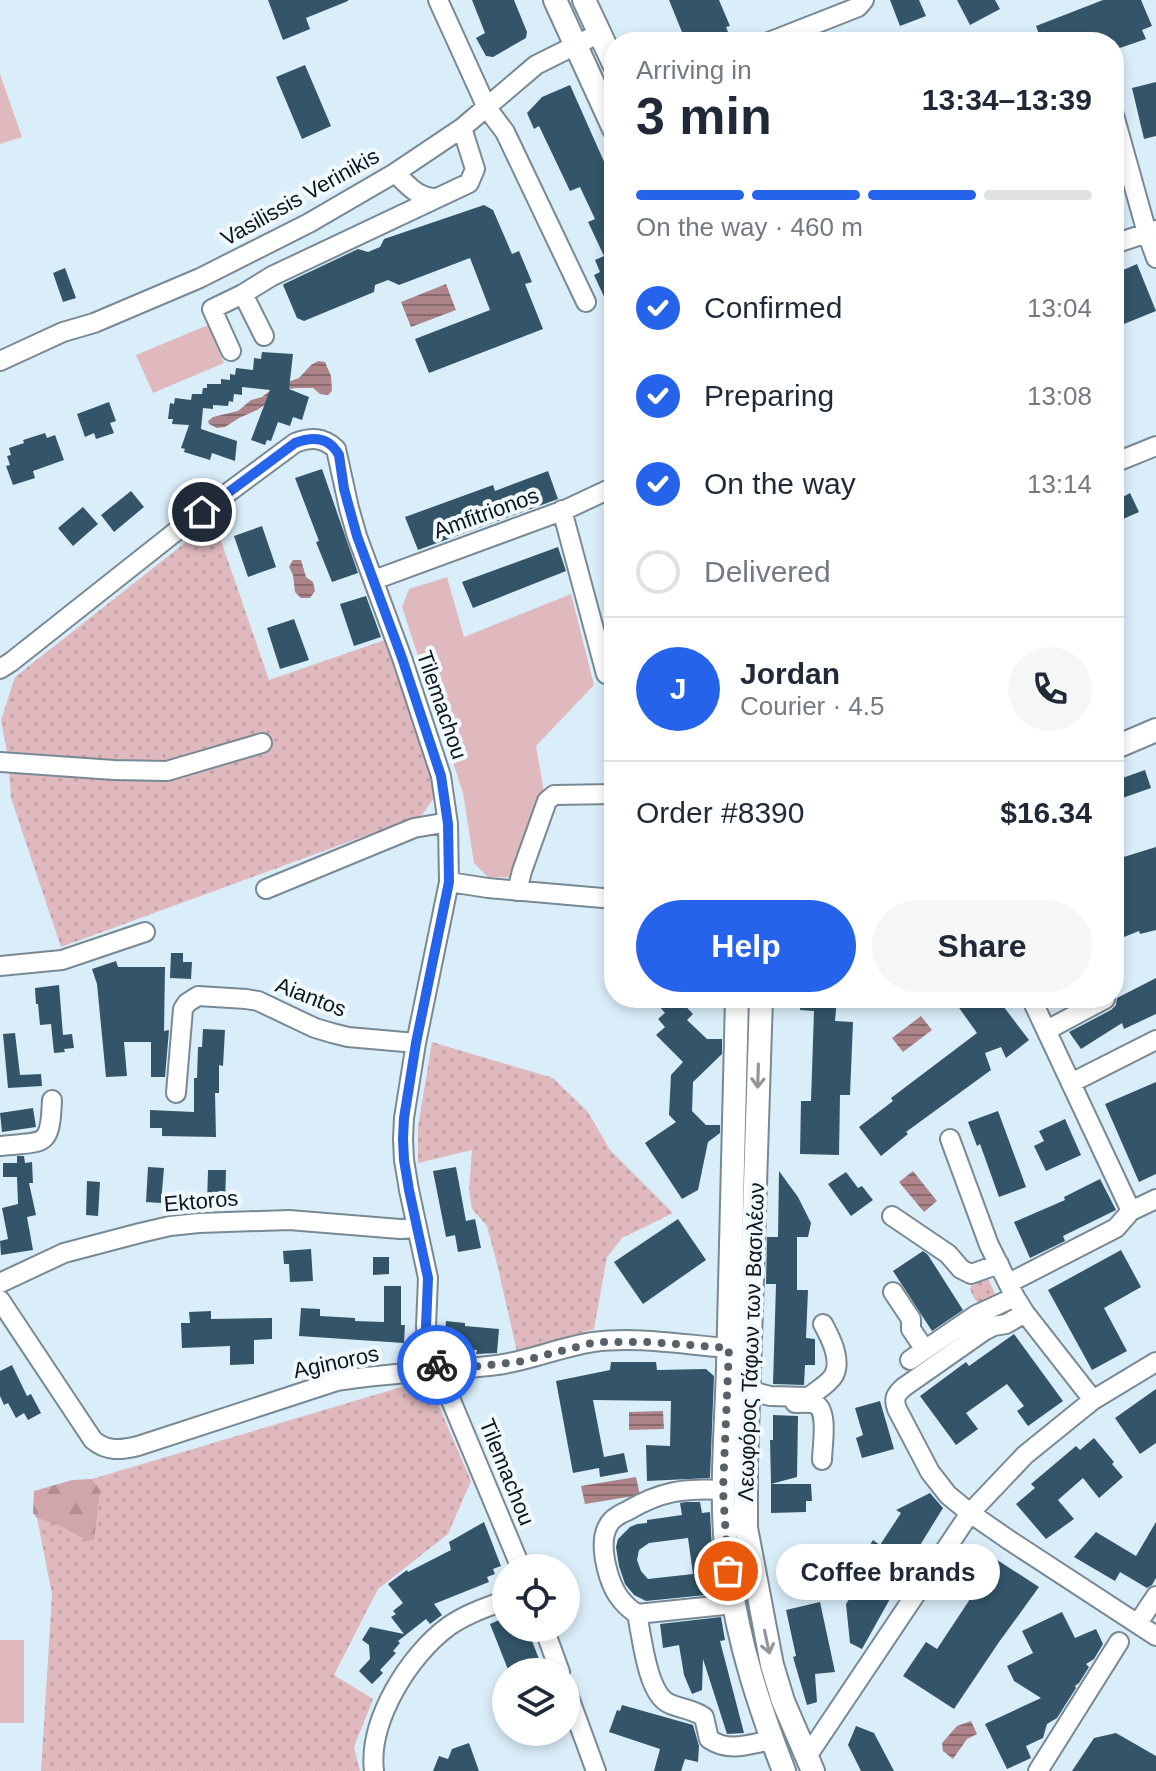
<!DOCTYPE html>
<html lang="en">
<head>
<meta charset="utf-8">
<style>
	:root { --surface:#fff; --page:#f6f6f7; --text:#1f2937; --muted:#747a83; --line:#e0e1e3; --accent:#2563eb }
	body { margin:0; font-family:Helvetica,sans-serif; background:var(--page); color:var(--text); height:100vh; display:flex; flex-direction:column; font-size:30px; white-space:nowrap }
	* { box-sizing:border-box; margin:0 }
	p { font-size:26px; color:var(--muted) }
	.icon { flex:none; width:44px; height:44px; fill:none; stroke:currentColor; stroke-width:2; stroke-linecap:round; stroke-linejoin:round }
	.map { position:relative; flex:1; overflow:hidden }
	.panel { position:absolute; left:604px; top:32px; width:520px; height:976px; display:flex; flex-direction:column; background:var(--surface); border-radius:32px; box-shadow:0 4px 12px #0003 }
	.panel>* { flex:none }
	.tools { position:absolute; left:492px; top:1554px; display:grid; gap:16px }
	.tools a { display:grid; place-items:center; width:88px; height:88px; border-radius:50%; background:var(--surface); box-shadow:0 4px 12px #0003; font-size:40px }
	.pin { position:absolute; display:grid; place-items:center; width:68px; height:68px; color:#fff; margin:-34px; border:4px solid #fff; border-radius:50%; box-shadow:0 2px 8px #0007 }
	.courier { position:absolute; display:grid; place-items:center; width:80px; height:80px; margin:-40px; border:6px solid #2563eb; border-radius:50%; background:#fff; color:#222; box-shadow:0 2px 10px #0007 }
	.bubble { position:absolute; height:56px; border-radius:28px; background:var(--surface); box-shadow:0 4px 12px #0003; font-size:26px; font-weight:700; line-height:56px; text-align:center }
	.head em { font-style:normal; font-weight:700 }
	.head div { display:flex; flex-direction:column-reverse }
	.head { display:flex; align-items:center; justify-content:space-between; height:136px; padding:0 32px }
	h1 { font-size:52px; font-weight:700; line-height:60px }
	.bar { display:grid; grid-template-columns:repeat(4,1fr); gap:12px 8px; align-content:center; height:96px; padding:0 32px }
	.bar i { height:10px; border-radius:6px; background:var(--line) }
	.bar .active { background:var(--accent) }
	.bar p { grid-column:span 4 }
	.line { display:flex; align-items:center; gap:20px; padding:0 32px; border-top:2px solid var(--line) }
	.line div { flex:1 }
	.round { display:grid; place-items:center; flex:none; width:84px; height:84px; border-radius:42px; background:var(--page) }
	ol { padding:0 32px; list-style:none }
	li { display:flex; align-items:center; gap:24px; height:88px }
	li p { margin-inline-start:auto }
	li .icon { padding:8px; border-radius:50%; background:var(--accent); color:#fff; stroke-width:4 }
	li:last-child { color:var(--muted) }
	li i { width:44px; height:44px; border:4px solid var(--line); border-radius:50% }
	.cta { display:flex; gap:16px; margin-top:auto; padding:16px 32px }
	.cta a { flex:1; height:92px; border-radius:48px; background:var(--accent); color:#fff; font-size:32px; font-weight:700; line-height:92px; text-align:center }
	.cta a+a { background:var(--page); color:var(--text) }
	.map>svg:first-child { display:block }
	.grass { fill:url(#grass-dots) }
	.forest { fill:url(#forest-firs) }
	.park { fill:#dfb9be }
	.water { fill:url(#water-rules) }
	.building { fill:#345569; fill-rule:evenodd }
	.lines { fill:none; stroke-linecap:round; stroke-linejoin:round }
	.minor-casing { stroke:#788994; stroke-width:22 }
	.major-casing { stroke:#788994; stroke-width:26 }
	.minor { stroke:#fff; stroke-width:18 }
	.major { stroke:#fff; stroke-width:22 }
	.oneway { stroke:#939698 }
	.done { stroke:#566268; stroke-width:8; stroke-dasharray:0 14.4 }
	.route { stroke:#2563eb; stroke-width:10 }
	.labels { text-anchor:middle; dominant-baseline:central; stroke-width:8; stroke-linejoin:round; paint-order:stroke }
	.street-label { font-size:22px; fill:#0f161a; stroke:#f1f9fe }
</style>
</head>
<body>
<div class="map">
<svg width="1156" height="1771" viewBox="0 0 1156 1771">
	<defs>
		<pattern id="grass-dots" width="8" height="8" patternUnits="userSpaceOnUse" patternTransform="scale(2)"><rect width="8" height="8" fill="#dfb9be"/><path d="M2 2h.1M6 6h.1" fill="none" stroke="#be9ea3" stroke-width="1.8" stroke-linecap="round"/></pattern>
		<pattern id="forest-firs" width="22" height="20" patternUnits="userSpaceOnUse" patternTransform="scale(2)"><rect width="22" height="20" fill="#d0a5ab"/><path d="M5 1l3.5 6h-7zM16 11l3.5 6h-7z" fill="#b18d93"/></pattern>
		<pattern id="water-rules" width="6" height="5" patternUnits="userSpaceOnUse" patternTransform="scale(2)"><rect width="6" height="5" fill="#ac8389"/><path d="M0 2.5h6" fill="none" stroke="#8a6a6f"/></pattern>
	</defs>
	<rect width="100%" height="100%" fill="#daeefa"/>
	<path class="grass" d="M214 520 269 680 388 639 436 795 422 815 61 947 11 798 8 757 1 720 15 677Z
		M432 1042 553 1078 588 1112 610 1150 673 1213 622 1238 607 1257 594 1329 517 1352 498 1268 487 1226 472 1209 469 1190 472 1150 418 1163V1127Z
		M987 1276 996 1296 982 1302 976 1301 970 1290 972 1283Z
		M405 1386 437 1402 471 1481 448 1534 378 1589 334 1675 373 1699 354 1747 360 1771H41L52 1594 37 1518 64 1528 87 1541 100 1490 92 1479Z"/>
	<path class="forest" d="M92 1479 100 1490 94 1540 87 1541 64 1528 37 1518 33 1513 34 1491 72 1480Z"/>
	<path class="park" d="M0 74 22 137 0 144Z
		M208 325 224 363 153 393 136 355Z
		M447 577 464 637 571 594 594 685 536 746 547 810 525 878 488 877 474 863 463 793 402 607 409 589Z
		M0 1640H24V1723H0Z"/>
	<path class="water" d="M446 284 456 310 411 327 401 302Z
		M318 361 325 362 331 376 332 391 328 395 320 394 313 388H296L289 389 257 410 239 418 225 427 217 428 209 424 208 421 213 417 238 411 251 400 262 397 276 386 299 378 311 365Z
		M293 560H301L306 577 313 582 315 591 310 598H301L295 592 293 575 289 567Z
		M921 1016 932 1030 903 1052 892 1038Z
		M913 1171 937 1201 924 1212 899 1182Z
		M663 1411 664 1429 629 1430V1412Z
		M636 1477 640 1495 585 1504 581 1486Z
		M971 1721 977 1734 967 1739 953 1759 943 1751 942 1743 957 1726Z"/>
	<path class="building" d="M268 0H348V1L306 18 310 29 283 40Z
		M472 0H514L527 32 526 38 493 57 486 56 476 38 485 33Z
		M669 0H719L730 26 726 27 732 42H686Z
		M890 0H919L926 16 900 26Z
		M957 0H995L1000 9 970 25Z
		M1103 0H1141L1152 26 1142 30 1146 39 1114 50V42H1042L1036 26Z
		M305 65 331 126 302 139 276 77Z
		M1156 82V136L1144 139 1132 88Z
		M570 85 614 184V318L594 275 600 272 595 260 604 256 588 222 595 219 580 187 570 191 539 126 534 129 527 113 542 97Z
		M484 205 493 210 512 254 519 251 532 282 525 284 543 329 429 373 415 339 490 310 470 258 399 285 388 280 375 285 374 292 304 321 297 318 283 285 284 284 358 249 368 252 380 247 384 239Z
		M1137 264 1156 311 1114 328V274Z
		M65 268 76 298 63 302 53 273Z
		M262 352 293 354 289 389 309 397 302 420 293 417 290 426 278 422 271 441 267 440 265 445 251 440 270 390 242 387V395L234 394 233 402 229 401 228 406 213 405V409L203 408 201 429 237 441 235 461 212 453 210 460 184 452 185 449 181 448 189 425 172 424 173 419H168L170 403 174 404 175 398 191 400 192 394H202L203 388H207V384H221V379L230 380V374L235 375 236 368 253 370 254 358 261 359Z
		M109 402 116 421 110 423 114 433 96 439 94 433 85 437 77 414Z
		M45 433 47 438 55 435 64 460 33 471 35 478 13 485 6 466 10 465 7 456 11 455 9 448 24 443 23 440Z
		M322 469 358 573 332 582 316 542 319 541 295 478Z
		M548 471 558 499 418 550 405 517 493 485 495 491Z
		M1114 478 1123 497 1130 493 1139 512 1114 523Z
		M131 491 144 507 114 532 101 515Z
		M83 507 98 524 73 546 58 528Z
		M262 526 276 567 248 577 234 536Z
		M558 547 566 571 473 608 462 582Z
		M366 596 381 637 354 646 340 604Z
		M294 619 309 660 280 669 267 628Z
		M1145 770 1151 788 1114 801V781Z
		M1156 847V930L1140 934 1139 931 1114 941V860Z
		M171 953H183V962H192L191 979 170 978Z
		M116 961 118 967H165L164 1031 169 1030 165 1077H151V1042H124L127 1076 106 1077 97 984 92 969Z
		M1156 978V1014L1124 1029 1122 1023 1081 1049 1069 1032 1111 1010 1116 1005 1117 998Z
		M59 985 63 1035 72 1034 74 1048 64 1049 65 1052 54 1053 51 1024 40 1025 38 1004H36L35 988Z
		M669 998H678L693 1014 687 1020 707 1039H722V1054L693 1082 692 1111 706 1125H720V1133L708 1142 698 1190 682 1199 645 1143 676 1122 669 1115 671 1075 683 1062 656 1035 665 1027 658 1019 665 1013 659 1006Z
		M801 998H837L835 1021 853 1022 850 1095H840L839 1155 800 1154 801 1101H811L814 1011 800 1010Z
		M952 998H997L1029 1040 1006 1058 1001 1047 985 1053 991 1070 906 1132 908 1134 881 1156 859 1127 893 1101 891 1098 977 1033Z
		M203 1029 225 1030 223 1066 219 1065V1093H215L216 1137 162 1136V1128H150V1110L194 1112V1078H197L198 1047H202Z
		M15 1033 20 1075 41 1074 42 1086 8 1088 3 1034Z
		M1156 1082V1174L1139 1182 1105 1104Z
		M33 1108 36 1127 2 1132 0 1113Z
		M998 1111 1026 1187 999 1197 980 1144 977 1146 968 1122Z
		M1065 1119 1081 1155 1046 1171 1034 1146 1044 1141 1039 1131Z
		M17 1156H24L25 1163 32 1162 33 1183H29L36 1215 27 1217 33 1250 1 1255 0 1241 8 1239 2 1208 18 1204 17 1177H3V1163H17Z
		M148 1167 164 1168 161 1203 146 1202Z
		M456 1167 466 1221 475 1219 481 1248 458 1252 455 1235 446 1237 433 1171Z
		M208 1170H226L225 1206 207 1205Z
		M779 1171 798 1197 811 1223 808 1237H797V1290H808L806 1338 815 1339V1365H805L804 1385 773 1384 776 1284H766L767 1237H778Z
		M846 1172 858 1188 862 1186 873 1200 851 1216 828 1184Z
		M1100 1179 1116 1210 1063 1236 1065 1241 1030 1258 1014 1222 1065 1200 1064 1197Z
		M87 1181 100 1182 98 1216 86 1215Z
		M678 1219 706 1260 643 1304 614 1262Z
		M311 1249 313 1281 290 1282 289 1264H284L283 1251Z
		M1121 1250 1141 1287 1104 1308 1127 1351 1092 1370 1048 1290Z
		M923 1251 928 1255 963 1310 932 1331 893 1271Z
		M373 1257H389V1274L373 1275Z
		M384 1286H401V1325H405L404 1343 299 1336 301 1308 320 1309V1316L355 1318V1321L384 1322Z
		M211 1311V1319L272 1318V1339L254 1340V1364L230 1365V1346L182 1348 181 1323H190L189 1312Z
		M446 1321 465 1323V1326L499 1329 497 1353 476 1354 477 1350 444 1347Z
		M1014 1334 1063 1401 1028 1426 1017 1411 1024 1406 1007 1384 966 1413 978 1429 956 1445 920 1396 966 1362 969 1366Z
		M611 1362H656L657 1370 706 1369 714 1376 710 1478 647 1481 646 1445 670 1446 671 1401 593 1400 604 1457 624 1453 628 1472 600 1477 599 1468 573 1473 556 1381 610 1370Z
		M12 1365 27 1396 31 1394 41 1413 28 1420 24 1413 16 1418 8 1403 4 1405 0 1396V1371Z
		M1156 1389V1443L1140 1454 1115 1418Z
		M880 1401 894 1449 862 1458 856 1438 863 1435 855 1408Z
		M773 1415 798 1416 797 1477 771 1484 770 1440H773Z
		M1094 1438 1114 1462 1112 1464 1123 1477 1099 1498 1083 1478 1058 1500 1074 1519 1046 1539 1016 1504 1035 1488 1031 1484 1076 1446 1080 1450Z
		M771 1484H811L812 1501H806V1512L771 1513Z
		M930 1493 943 1508 909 1563H910L862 1649 850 1643 846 1604 871 1564 861 1559 873 1540 880 1545 901 1513 896 1510Z
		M686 1502H700L702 1513 710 1512 712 1549 718 1591 716 1592V1594L646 1601 634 1595 625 1584 619 1566 616 1547 618 1539 630 1527 637 1524 647 1523V1520L682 1515 680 1503ZM688 1538 693 1574 648 1579 641 1571 637 1560 639 1550 649 1543Z
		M484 1522 501 1566 493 1569 495 1574 487 1577 489 1582 434 1604 442 1615 430 1624 426 1619 398 1641 400 1643 393 1651 396 1653 380 1670 383 1673 372 1684 359 1671 370 1659 369 1645 362 1640 370 1627 404 1634 391 1617 396 1614 393 1611 403 1603 388 1584 407 1570 408 1572 451 1550 449 1542Z
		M1156 1522V1578L1152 1585 1147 1588 1120 1572 1115 1581 1074 1557 1096 1532 1136 1556Z
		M988 1554 1039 1587 999 1642 954 1709 903 1676 926 1642 937 1649 972 1596 964 1591Z
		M799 1557 816 1571 803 1586 787 1573Z
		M820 1602 835 1672 815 1674 817 1702 807 1705 793 1657 796 1656 786 1610Z
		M1062 1612 1075 1638 1096 1629 1103 1644 1094 1659 1086 1664 1089 1667 1079 1683 1075 1686 1076 1688 1057 1718 1047 1724 1043 1738 1026 1746 1031 1758 1007 1769 985 1724 1041 1698 1014 1681 1007 1666 1033 1653 1022 1631Z
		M506 1617V1628H527L544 1672H509L490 1624Z
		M721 1617 725 1640 720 1641 744 1733 727 1734 703 1659 702 1690 692 1694 684 1675 679 1645 663 1648 660 1624Z
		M622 1705 693 1725 699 1746 698 1762 685 1759 681 1771H654L660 1749 609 1732 617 1710 620 1711Z
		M856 1726 874 1733 894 1771H861L848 1745Z
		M1116 1733 1156 1756V1771H1072L1094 1738Z
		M469 1743 479 1771H433L439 1756 448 1759 452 1749Z"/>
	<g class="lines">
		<g class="minor-casing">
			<path id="minor" d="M438 0 487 108 505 132 586 302
				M769 42 858 7 864 0
				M1114 115 1147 233 1156 258
				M395 173C408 185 417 198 436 198
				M1114 244 1156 230
				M243 294 264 336
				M231 351 212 309 243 294 272 276 469 183 475 169 462 128
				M0 361 63 332 94 323 200 278 309 223 395 173 462 128 536 65 600 33
				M1114 463 1156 446
				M562 510 606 674
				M374 580 567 509 614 487
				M0 669 11 662 179 529 295 443C311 437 323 437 336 449L349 508 357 536 402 658 441 776 448 824 449 882 416 1043 404 1118 403 1139 404 1160 409 1190 428 1278 426 1326 427 1343 521 1568
				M0 762 114 770 167 771 262 743
				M449 882 488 888 614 899
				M266 889 414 828 437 824H448
				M517 891 522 871 547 801 554 795 614 794
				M0 966 62 960 145 932
				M1031 998 1131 1211
				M1047 1030 1105 999
				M1071 1083 1156 1040
				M176 1093 183 1009 187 1003 198 996 246 999 258 1001 315 1028 332 1033 348 1037 416 1043
				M950 1139 989 1245 1015 1297 1025 1313 1093 1400
				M0 1146C45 1141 50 1149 52 1100
				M892 1216 948 1254 961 1269 971 1274 999 1264
				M0 1283 64 1253 140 1233 170 1226 199 1223 289 1220 400 1229 416 1228
				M1009 1283 1116 1228 1131 1211 1156 1199
				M893 1292 911 1319V1329L925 1350
				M0 1300 93 1440C107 1452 122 1450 138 1446L337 1381C390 1372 443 1372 497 1365 529 1361 560 1347 593 1342 637 1336 685 1345 729 1348
				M1025 1313 1006 1324 994 1326 984 1331 904 1387C896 1394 893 1398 897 1409L930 1472 948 1495 970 1513 1009 1540 1156 1636
				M910 1360 976 1315 1015 1297
				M748 1390 770 1396 809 1397C816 1391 830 1383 834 1375 842 1359 830 1337 823 1324
				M795 1403C801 1403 810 1402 815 1404 829 1410 822 1447 822 1460
				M723 1490C684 1488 661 1491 627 1511 620 1514 611 1519 608 1526 601 1538 604 1557 607 1569 612 1589 620 1603 637 1614L734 1604
				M637 1614C642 1637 647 1692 668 1703 680 1709 693 1709 704 1717L709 1739C729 1753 750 1744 772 1740
				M1138 1623 1156 1596
				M544 1628 560 1672
				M566 1689 596 1771
				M806 1758 970 1513 1025 1455 1093 1400 1156 1362
				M374 1771C368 1721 409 1655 449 1626 466 1614 487 1607 506 1600
				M1038 1771 1119 1642"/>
		</g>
		<g class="major-casing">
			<path id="major" d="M555 0 614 129
				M584 0 614 64
				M1114 748 1156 730
				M737 998C735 1121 731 1244 728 1368 726 1436 719 1505 729 1573 738 1642 759 1706 784 1771
				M761 998 746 1464V1528L772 1665 783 1701 813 1771"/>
		</g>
		<use href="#minor" class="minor"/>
		<use href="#major" class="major"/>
	</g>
	<defs><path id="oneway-shaft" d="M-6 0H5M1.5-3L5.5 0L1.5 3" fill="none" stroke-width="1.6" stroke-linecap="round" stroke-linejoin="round" transform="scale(2)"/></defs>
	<g class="oneway">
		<use href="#oneway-shaft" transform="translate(758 1076) rotate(92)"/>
		<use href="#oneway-shaft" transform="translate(767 1642) rotate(78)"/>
	</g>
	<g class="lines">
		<path class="done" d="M437 1365 440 1370 518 1362 596 1342H649L729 1348 723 1490 728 1571"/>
		<path class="route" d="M202 512 295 443C313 436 329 437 339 455L344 489 357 536 402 658 441 776 448 824 449 882 416 1043 404 1118 403 1139 404 1160 409 1190 428 1278 426 1326 427 1343 437 1365"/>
	</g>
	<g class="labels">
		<g class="street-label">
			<text transform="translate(300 197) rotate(-29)">Vasilissis Verinikis</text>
			<text transform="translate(486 513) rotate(-20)">Amfitrionos</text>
			<text transform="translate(442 705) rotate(71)">Tilemachou</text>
			<text transform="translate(311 997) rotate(21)">Aiantos</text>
			<text transform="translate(201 1201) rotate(-5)">Ektoros</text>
			<text transform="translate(751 1342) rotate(-88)">Λεωφόρος Τάφων των Βασιλέων</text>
			<text transform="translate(336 1362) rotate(-12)">Aginoros</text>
			<text transform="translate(507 1472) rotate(68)">Tilemachou</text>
		</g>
	</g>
</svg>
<div class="tools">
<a><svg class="icon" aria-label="locate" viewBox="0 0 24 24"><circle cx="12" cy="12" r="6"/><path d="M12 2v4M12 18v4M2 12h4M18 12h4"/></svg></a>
<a><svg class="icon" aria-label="layers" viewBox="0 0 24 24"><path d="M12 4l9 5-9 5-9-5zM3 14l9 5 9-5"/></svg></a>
</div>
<div class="pin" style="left:728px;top:1571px;background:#ea580c"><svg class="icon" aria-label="bag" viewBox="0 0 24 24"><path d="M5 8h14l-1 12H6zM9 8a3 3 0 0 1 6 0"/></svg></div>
<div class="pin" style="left:202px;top:512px;background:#1f2937"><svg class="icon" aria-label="home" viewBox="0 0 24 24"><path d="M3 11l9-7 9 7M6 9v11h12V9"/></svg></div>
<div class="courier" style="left:437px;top:1365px"><svg class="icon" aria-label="bike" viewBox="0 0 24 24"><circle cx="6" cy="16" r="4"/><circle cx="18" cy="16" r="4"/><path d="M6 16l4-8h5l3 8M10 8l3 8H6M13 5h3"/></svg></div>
<div class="bubble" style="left:776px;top:1544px;width:224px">Coffee brands</div>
<section class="panel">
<div class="head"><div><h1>3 min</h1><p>Arriving in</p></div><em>13:34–13:39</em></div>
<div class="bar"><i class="active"></i><i class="active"></i><i class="active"></i><i></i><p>On the way · 460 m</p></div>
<ol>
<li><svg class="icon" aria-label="check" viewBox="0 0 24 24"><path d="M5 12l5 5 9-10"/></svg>Confirmed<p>13:04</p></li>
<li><svg class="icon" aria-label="check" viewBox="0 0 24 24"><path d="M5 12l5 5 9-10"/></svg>Preparing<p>13:08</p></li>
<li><svg class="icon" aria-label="check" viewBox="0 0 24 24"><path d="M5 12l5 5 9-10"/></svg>On the way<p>13:14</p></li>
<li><i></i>Delivered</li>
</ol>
<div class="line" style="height:144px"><b class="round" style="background:var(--accent);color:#fff">J</b><div><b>Jordan</b><p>Courier · 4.5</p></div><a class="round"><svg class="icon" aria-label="phone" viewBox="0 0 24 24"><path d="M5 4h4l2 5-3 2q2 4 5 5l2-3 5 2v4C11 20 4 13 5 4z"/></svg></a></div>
<div class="line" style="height:104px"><div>Order #8390</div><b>$16.34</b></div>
<div class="cta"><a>Help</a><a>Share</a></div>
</section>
</div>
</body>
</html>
